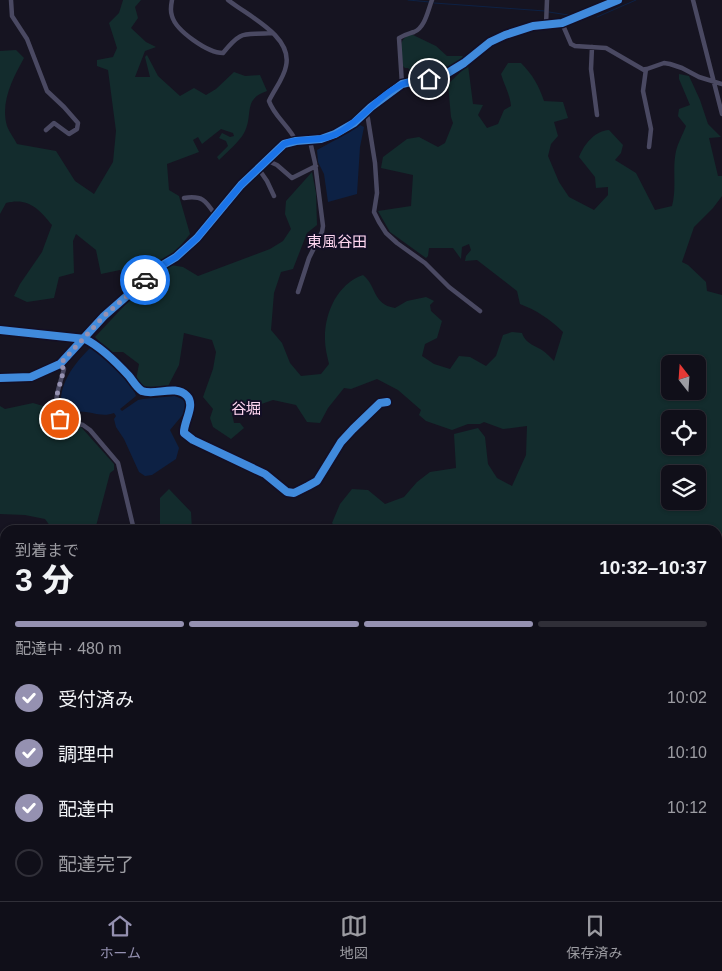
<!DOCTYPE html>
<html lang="ja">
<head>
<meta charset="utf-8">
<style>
	:root { --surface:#100f19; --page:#1e1d26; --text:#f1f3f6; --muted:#9c9ca2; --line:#302f38; --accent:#9591b1 }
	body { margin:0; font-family:Helvetica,"Noto Sans JP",sans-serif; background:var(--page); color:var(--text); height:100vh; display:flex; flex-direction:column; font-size:19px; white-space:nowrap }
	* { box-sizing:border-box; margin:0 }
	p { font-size:16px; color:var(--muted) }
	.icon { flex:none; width:28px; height:28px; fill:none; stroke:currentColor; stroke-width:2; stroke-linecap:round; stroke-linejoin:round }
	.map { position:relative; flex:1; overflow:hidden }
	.details { position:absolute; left:0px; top:525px; width:722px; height:376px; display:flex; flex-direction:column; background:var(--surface); border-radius:15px 15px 0 0; box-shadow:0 1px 4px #0004,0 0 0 1px var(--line) }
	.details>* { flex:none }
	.needle { width:32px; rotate:343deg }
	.controls { position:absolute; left:661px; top:355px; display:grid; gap:10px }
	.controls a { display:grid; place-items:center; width:45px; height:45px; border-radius:8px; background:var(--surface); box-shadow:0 1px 4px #0004,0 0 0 1px var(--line); font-size:25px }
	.pin { position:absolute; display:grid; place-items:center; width:42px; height:42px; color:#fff; margin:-21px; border:2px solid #fff; border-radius:50%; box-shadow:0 1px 5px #0007 }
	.courier { position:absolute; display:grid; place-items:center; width:50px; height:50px; margin:-25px; border:4px solid #1a73e8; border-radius:50%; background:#fff; color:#222; box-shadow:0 1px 6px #0007 }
	.head em { font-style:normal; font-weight:800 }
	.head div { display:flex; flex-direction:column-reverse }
	.head { display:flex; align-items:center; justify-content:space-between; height:85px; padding:0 15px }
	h1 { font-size:32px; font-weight:800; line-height:38px }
	.bar { display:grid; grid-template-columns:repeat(4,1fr); gap:8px 5px; align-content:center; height:60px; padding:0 15px }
	.bar i { height:6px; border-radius:4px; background:var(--line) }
	.bar .on { background:var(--accent) }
	.bar p { grid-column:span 4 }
	ol { padding:0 15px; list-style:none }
	li { display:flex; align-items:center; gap:15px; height:55px }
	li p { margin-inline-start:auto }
	li .icon { padding:5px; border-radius:50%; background:var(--accent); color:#fff; stroke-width:4 }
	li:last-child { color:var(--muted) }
	li i { width:28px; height:28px; border:2px solid var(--line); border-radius:50% }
	.tab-bar { display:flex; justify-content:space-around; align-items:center; height:70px; border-top:1px solid var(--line); background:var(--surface); font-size:14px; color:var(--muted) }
	.tab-bar a { display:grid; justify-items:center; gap:2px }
	.tab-bar .on { color:var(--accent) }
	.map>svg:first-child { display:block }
	.green { fill:#132c2d; fill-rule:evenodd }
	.water { fill:#0d2144 }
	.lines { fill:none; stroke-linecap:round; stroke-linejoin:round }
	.stream { stroke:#0d2144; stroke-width:1 }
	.river { stroke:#0d2144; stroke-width:9 }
	.minor { stroke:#4a4962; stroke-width:4.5 }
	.tertiary { stroke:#4a4962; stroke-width:5.5 }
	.secondary { stroke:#575674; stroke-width:6 }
	.cycleway-casing { stroke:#130f26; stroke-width:11 }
	.cycleway { stroke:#408adc; stroke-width:8 }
	.done { stroke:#9591b1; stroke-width:5; stroke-dasharray:0 9 }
	.route { stroke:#1a73e8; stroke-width:6 }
	.labels { text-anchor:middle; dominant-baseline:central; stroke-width:4; stroke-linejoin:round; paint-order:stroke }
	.neighbourhood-label { font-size:15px; fill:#ffd6f0; stroke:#130f26 }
</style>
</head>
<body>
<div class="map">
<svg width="722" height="901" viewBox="0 0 722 901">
	<rect width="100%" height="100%" fill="#161421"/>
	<path class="green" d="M123 0H141L135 7 138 18 131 28 146 42 156 47 145 51 135 77H150L145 57 147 55 158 76 180 96 194 88 206 95 216 89 234 72 245 76 260 75 267 91C242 99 254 115 244 133 240 141 226 153 219 160L217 157 228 146 226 141 219 138 222 133 230 137 234 136 233 133 221 129 202 144 198 137 193 140 199 152 167 164 169 190 179 196 190 234 174 254 160 261 127 289 120 270 101 274 96 250 76 234 73 241 74 273 59 277 54 298 27 302 14 296 20 284 42 252 52 225C39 209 28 197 6 203L0 214V51L16 50 24 58C13 78 0 102 7 126 9 132 14 138 17 144L56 151 75 181 94 194 113 162 116 131 108 70 97 66V60L113 57 117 48 109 23 119 13Z
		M411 34 436 46 447 56H462L465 58C454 69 432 78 417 77L408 68H405L401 64C401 51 397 39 411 34Z
		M508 63H521C533 75 539 86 544 101L563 102 568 118 554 122 558 136 551 144 548 156 559 182 569 197 594 210 608 195V187L596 188 595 177 579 157C584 145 594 131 609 130L623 145 621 153 615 160 636 173 655 210 672 206C677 188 672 170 676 151 678 143 683 134 686 126L678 116 679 109 690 105 679 79V74L689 76 700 100 708 124 721 137 709 138 718 176H722V196L713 208 694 227 682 262 688 265 706 282 707 291 722 295V618H718V530H338L332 523 340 504 352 489 368 490 385 504 404 497 417 482 430 472 456 468 454 434 478 428 485 437 488 464 497 478 512 486 526 455 527 426 503 429 484 422 480 424H468L452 430 426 421 419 415 421 410 398 390 377 379 351 389 344 388 328 408 320 423 307 422 296 405 273 400 232 414 234 423H240L244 428 231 439 213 427 210 418 213 409 203 397 213 369 216 352 212 340 184 333 179 365 167 388 144 391 136 380 139 364 123 352H110L95 337 125 305 171 265 183 267 198 276 270 249 283 241 291 229 285 214 286 201 312 172 316 193 317 225 307 233 293 269 281 272 274 293 271 330 282 343 290 363 301 376 321 374 329 364C327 356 325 347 325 340 324 314 337 284 363 275 377 286 372 304 395 308L407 301 426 297 434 301 430 305 431 311 442 321 437 338 425 344 422 356 434 364 450 369 459 356 470 357 486 366 496 356 503 335 512 332 522 333C526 346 540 346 548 355 550 357 552 359 554 361L563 332C550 319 536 310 520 304L517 291 477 260 465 261 466 256 471 250 469 244 462 247 461 259 453 248H429L428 256 426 258 390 232 378 211 411 206 413 175 381 168 383 157 407 139 419 137 438 147 445 143 453 123 451 117 448 84 468 65 473 104 483 105 478 115 487 128 498 124 504 110 511 106C510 94 504 85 501 74ZM670 364H698V391H670ZM670 419H698V446H670ZM670 474H698V501H670Z
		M33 403 50 408 55 421 81 427 114 464V470L110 473 95 530H53L45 519 25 515 0 514V406L5 409Z
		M169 489 191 512 192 530H160V498Z"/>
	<path class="water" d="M360 125 364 127 360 147 357 194 328 202 324 174 318 162 317 150 350 132Z
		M90 348H95L116 367 135 393 136 396 120 409 122 411 138 400 143 399 175 396 186 401 185 412 170 430 179 448 176 459 152 475 145 476 139 472 124 439 116 427 114 419 116 416 114 413C97 420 79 403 67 418L63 417C55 389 71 367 90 348Z"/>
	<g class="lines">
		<path class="stream" d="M408 0 430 2
			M434 3 545 11
			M549 12 568 15
			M597 17 636 0"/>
		<path class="river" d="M0 868 3 869 5 873
			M13 896 17 901
			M546 896 558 901
			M279 901 288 896"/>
		<path class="minor" d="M11 0 12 16 27 39 47 91 64 107 78 123 77 129 69 134 54 123 46 130
			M172 0C171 5 170 11 172 16 176 31 208 53 223 53 243 28 244 36 272 33
			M228 0C248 16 293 36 286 66 284 78 274 90 269 101 274 116 289 126 296 141
			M693 0 722 114
			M562 23 571 44 575 46 606 48 644 70 664 63 670 64 682 68 699 77 722 84
			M546 25 547 0
			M592 47 591 69 597 115
			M646 69 643 91 651 129 649 147
			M402 84 399 38C405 34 408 34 414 32 425 28 428 10 432 0
			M366 113 368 119 375 163 377 193 374 212 379 222 386 233 397 243 425 263 449 287 480 311
			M266 160 277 165 292 178 316 166
			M258 168 267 181 274 196
			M184 198C203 195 206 201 216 216
			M298 292 309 258 322 232 323 226 315 163 310 141
			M0 330 85 339C101 347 117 363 129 376 133 381 137 388 142 391 156 396 175 384 187 396 196 405 183 423 184 433L193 440 265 474 287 492 294 493 308 486 317 481 341 442 353 429 380 403 387 402
			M60 364 64 369C60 385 51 403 60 419L83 425 90 430 118 463 134 530
			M0 613 5 615
			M718 662 722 658
			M0 692 5 711
			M718 739 722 736
			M161 896 162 901
			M322 896V901
			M482 896V901
			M642 896V901"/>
		<path class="tertiary" d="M0 378 31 377 60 364 104 316 161 266 176 257 197 238 241 185 284 144 296 141 321 139 335 134 354 123 371 107 402 84 446 74 464 63 490 42 505 35 533 26 562 23 618 0"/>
		<path class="secondary" d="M0 723 5 724
			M718 765 722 770"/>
		<g class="cycleway-casing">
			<path id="cycleway" d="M0 330 85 339C101 347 117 363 129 376 133 381 137 388 142 391 156 396 175 384 187 396 196 405 183 423 184 433L193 440 265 474 287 492 294 493 308 486 317 481 341 442 353 429 380 403 387 402
				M0 378 31 377 60 364 104 316 161 266 176 257 197 238 241 185 284 144 296 141 321 139 335 134 354 123 371 107 402 84 446 74 464 63 490 42 505 35 533 26 562 23 618 0"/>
		</g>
		<use href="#cycleway" class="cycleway"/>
	</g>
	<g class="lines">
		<path class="done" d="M60 419 55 402 64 369 60 364 104 316 145 280"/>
		<path class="route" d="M145 280 161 266 176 257 197 238 241 185 284 144C300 137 318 143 336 134 361 122 379 94 403 84 411 80 420 80 429 79"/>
	</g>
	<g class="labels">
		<g class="neighbourhood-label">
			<text x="337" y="241">東風谷田</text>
			<text x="246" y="408">谷堀</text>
		</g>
	</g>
</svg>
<div class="controls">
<a><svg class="needle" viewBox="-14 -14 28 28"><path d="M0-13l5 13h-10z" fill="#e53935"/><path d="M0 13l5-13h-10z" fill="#9c9ca2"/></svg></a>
<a><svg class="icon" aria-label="locate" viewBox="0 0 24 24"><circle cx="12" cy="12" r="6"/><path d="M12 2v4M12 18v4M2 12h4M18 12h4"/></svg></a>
<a><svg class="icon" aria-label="layers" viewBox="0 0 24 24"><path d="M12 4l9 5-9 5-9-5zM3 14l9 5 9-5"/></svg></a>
</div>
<div class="pin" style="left:60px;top:419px;background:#ea580c"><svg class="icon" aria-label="bag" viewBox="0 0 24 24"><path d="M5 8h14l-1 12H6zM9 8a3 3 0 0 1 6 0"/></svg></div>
<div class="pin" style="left:429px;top:79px;background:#1f2937"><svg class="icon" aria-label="home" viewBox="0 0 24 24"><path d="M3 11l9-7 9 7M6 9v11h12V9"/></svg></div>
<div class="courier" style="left:145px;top:280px"><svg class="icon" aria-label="car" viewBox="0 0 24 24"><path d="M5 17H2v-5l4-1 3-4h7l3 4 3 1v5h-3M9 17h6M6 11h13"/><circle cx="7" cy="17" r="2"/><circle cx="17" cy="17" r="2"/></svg></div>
<section class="details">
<div class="head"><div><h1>3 分</h1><p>到着まで</p></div><em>10:32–10:37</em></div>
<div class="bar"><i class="on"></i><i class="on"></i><i class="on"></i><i></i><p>配達中 · 480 m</p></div>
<ol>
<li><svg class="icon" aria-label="check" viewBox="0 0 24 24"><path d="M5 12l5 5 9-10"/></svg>受付済み<p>10:02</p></li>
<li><svg class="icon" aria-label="check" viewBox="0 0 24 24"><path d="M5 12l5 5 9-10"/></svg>調理中<p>10:10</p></li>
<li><svg class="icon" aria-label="check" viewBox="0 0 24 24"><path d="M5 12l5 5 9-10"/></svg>配達中<p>10:12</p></li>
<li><i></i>配達完了</li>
</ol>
</section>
</div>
<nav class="tab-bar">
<a class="on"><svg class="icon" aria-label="home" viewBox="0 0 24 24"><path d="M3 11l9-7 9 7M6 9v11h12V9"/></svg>ホーム</a>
<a><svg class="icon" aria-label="map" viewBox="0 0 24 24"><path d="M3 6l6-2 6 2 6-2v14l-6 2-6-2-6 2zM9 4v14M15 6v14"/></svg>地図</a>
<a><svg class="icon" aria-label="saved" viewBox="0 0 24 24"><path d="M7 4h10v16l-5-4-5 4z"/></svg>保存済み</a>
</nav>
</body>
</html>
